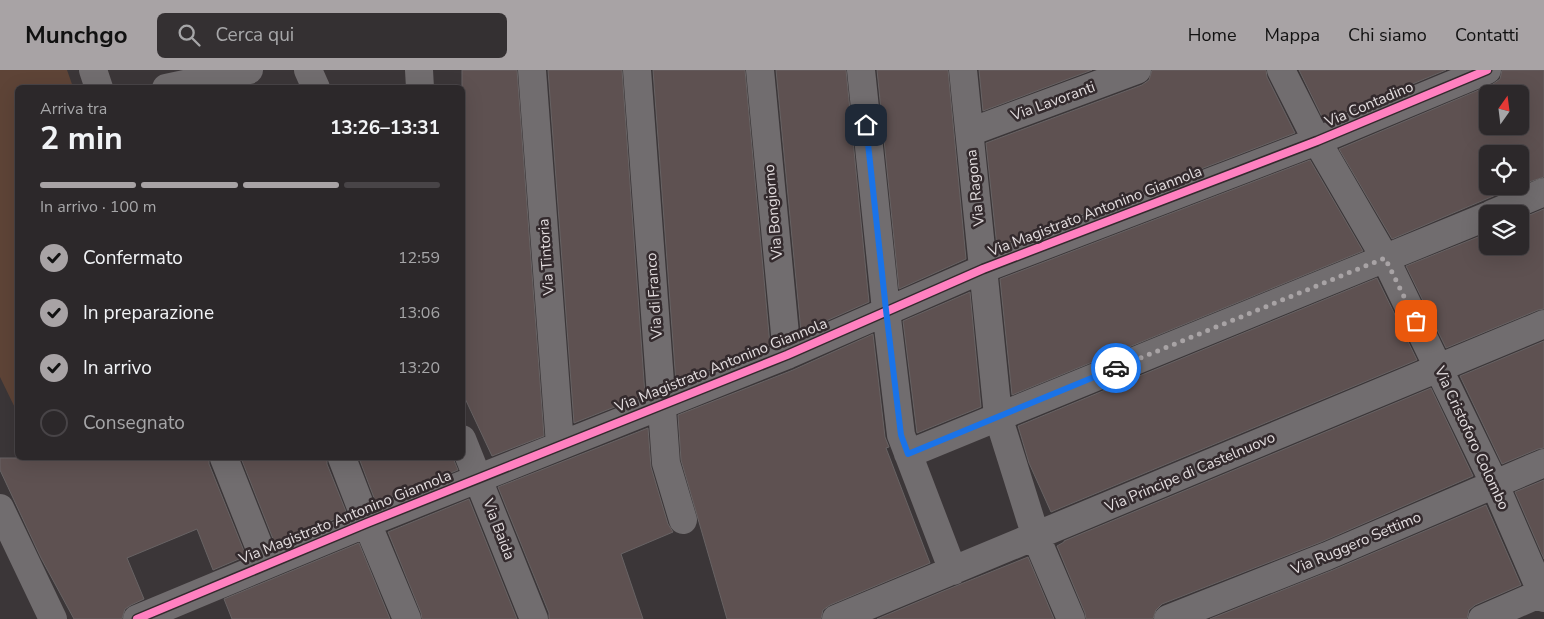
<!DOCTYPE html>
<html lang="it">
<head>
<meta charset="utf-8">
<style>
	:root { --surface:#2c282a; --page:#343032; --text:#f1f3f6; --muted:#a6a6a8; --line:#484447; --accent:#a8a3a5 }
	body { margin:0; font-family:"Nunito Sans",sans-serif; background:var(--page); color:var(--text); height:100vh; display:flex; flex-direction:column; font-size:19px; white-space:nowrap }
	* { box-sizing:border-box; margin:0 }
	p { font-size:16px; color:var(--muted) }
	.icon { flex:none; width:28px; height:28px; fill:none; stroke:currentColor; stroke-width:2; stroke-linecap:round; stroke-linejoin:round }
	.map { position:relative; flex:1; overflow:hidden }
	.panel { position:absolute; left:15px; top:15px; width:450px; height:375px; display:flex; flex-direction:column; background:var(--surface); border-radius:8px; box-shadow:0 5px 20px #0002,0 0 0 1px var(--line) }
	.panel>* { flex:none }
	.needle { width:32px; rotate:14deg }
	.controls { position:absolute; left:1479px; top:15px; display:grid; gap:10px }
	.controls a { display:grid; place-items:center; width:50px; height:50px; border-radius:8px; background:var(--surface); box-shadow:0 5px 20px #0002,0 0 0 1px var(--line); font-size:25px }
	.pin { position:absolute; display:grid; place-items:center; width:42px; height:42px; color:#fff; margin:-21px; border-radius:10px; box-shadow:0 2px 8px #0006 }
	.courier { position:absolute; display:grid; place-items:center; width:50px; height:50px; margin:-25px; border:4px solid #1a73e8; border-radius:50%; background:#fff; color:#222; box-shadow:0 1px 6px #0007 }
	.head em { font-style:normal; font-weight:700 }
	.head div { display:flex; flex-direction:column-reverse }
	.head { display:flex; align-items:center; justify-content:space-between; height:85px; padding:0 25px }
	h1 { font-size:32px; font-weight:700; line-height:38px }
	.bar { display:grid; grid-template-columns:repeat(4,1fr); gap:8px 5px; align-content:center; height:60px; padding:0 25px }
	.bar i { height:6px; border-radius:4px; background:var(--line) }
	.bar .selected { background:var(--accent) }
	.bar p { grid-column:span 4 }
	ol { padding:0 25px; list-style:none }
	li { display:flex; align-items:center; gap:15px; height:55px }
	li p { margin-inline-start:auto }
	li .icon { padding:5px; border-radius:50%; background:var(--accent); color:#111; stroke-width:4 }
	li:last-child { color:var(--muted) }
	li i { width:28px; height:28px; border:2px solid var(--line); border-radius:50% }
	header { display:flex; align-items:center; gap:30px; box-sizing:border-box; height:70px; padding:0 25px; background:var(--accent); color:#111 }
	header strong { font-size:24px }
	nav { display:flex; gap:28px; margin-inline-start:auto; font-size:18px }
	.search { width:350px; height:45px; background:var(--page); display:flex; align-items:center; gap:12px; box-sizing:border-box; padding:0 18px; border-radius:8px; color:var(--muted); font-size:19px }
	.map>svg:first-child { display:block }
	.green { fill:#5e4437 }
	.building { fill:#5e5151; stroke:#686364; fill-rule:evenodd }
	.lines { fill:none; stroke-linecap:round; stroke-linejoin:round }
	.minor { stroke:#716d6f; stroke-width:28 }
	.cycleway-casing { stroke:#332a2d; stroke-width:11 }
	.cycleway { stroke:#ff80c0; stroke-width:8 }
	.done { stroke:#a8a3a5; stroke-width:5; stroke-dasharray:0 9 }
	.route { stroke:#1a73e8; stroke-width:6 }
	.labels { text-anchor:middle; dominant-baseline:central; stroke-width:5; stroke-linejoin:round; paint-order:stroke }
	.street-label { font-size:15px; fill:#e3dddf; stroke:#332a2d }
</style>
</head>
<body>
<header>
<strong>Munchgo</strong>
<div class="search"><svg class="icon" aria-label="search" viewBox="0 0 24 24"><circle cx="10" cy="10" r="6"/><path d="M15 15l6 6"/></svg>Cerca qui</div>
<nav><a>Home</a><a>Mappa</a><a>Chi siamo</a><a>Contatti</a></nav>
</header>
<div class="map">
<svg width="1544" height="549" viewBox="0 0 1544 549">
	<rect width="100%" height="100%" fill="#3b3638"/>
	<path class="green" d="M0 0H67L73 17 18 18 17 342 0 307Z"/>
	<path class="building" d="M462 0H517L544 366 492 386 462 322Z
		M548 0H622L645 325 574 353Z
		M653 0H745L770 275 676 313Z
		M776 0H846L869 232 801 262Z
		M877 0H948L966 189 899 219Z
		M979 0H1092L983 41Z
		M1152 0H1266L1267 7 1295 63 997 177 986 73 1142 15 1149 10Z
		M1299 0H1446L1324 51Z
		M1502 0H1544V107L1520 115V84H1488V116H1517L1392 169 1339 79 1493 14 1500 9ZM1488 24H1520V56H1488Z
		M1310 90 1363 181 1012 325 1000 209Z
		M1544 139V239L1538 240 1446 278 1406 196 1488 163V176H1520V149Z
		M1377 208 1417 290 1051 442 1029 393 1018 356Z
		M970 222 981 337 917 363 903 251Z
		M873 264 885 367 889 377 886 378 930 493 830 535 823 540 821 549H727L681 390 678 345 793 300Z
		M1544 271V378L1538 379 1502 394 1460 306Z
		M1431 318 1473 406 1321 472 1162 534 1156 540 1153 549H1086L1085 543 1057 476 1064 472V471Z
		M648 358 651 397 668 454 673 462 621 484 643 549H549V543L498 417Z
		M0 388H209V394L246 486 213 500 197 459 127 488 144 529 131 535 125 539 122 549H74L41 488 0 400Z
		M241 388H327V394L347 444 275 474Z
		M359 388H453L458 400 376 433Z
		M1544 410V489L1515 422Z
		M469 429 517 549H422L421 543 388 462Z
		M1486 435 1521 515 1475 535 1469 540 1467 549H1210L1333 500Z
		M359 473 390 549H232L224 529Z
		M1028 487 1054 549H877L941 522Z"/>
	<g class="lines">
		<path class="minor" d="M93 0 99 18
			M308 0 316 18
			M419 0 420 18
			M532 0 560 375
			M637 0 666 393 683 450
			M760 0 787 285
			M861 0 886 240 901 365 953 501
			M963 0 998 346 1036 467 1071 549
			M1281 0 1317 71 1385 188 1495 415 1544 528
			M166 18 249 0
			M970 62 1137 0
			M1492 144 1544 122
			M462 369 534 549
			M908 384 1488 146
			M224 388 266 494
			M342 388 367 453 407 549
			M0 438 53 549
			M137 549 367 453 787 285 983 199 1317 71 1487 0
			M836 549 1544 254
			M1168 549 1327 486 1544 393
			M1482 549 1544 522"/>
		<g class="cycleway-casing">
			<path id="cycleway" d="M137 549 367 453 787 285 983 199 1317 71 1487 0"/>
		</g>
		<use href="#cycleway" class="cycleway"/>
	</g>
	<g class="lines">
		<path class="done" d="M1116 298 1385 188 1416 251"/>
		<path class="route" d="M866 55 886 240 901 365 908 384 1116 298"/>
	</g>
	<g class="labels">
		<g class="street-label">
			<text transform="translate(1053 31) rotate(-20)">Via Lavoranti</text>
			<text transform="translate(1369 34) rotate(-23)">Via Contadino</text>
			<text transform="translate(975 118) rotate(-96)">Via Ragona</text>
			<text transform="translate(1095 141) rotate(-21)">Via Magistrato Antonino Giannola</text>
			<text transform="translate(773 142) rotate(-95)">Via Bongiorno</text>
			<text transform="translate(546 187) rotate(-94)">Via Tintoria</text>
			<text transform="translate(654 226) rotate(-94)">Via di Franco</text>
			<text transform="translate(721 295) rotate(-22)">Via Magistrato Antonino Giannola</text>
			<text transform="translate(1472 368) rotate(65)">Via Cristoforo Colombo</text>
			<text transform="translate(1190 402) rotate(-23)">Via Principe di Castelnuovo</text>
			<text transform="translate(345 447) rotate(-22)">Via Magistrato Antonino Giannola</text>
			<text transform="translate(499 459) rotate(69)">Via Baida</text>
			<text transform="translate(1356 473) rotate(-23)">Via Ruggero Settimo</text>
		</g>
	</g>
</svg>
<div class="controls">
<a><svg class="needle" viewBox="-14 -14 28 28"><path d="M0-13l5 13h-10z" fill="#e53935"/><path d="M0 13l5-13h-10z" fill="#a6a6a8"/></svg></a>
<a><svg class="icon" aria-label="locate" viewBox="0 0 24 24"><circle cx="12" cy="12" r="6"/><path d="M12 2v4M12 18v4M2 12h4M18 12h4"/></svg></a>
<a><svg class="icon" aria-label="layers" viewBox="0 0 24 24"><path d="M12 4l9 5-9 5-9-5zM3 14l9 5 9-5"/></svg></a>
</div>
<div class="pin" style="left:1416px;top:251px;background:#ea580c"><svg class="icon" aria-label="bag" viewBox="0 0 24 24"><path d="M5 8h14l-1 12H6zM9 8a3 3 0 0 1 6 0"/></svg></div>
<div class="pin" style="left:866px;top:55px;background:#1f2937"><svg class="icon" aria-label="home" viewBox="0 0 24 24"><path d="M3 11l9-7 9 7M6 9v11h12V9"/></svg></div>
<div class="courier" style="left:1116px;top:298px"><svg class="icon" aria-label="car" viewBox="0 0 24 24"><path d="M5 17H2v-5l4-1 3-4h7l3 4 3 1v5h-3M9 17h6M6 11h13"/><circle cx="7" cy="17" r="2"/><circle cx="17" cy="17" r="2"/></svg></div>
<section class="panel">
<div class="head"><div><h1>2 min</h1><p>Arriva tra</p></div><em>13:26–13:31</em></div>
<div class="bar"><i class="selected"></i><i class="selected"></i><i class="selected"></i><i></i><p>In arrivo · 100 m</p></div>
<ol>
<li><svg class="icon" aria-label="check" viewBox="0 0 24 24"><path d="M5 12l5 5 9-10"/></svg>Confermato<p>12:59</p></li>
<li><svg class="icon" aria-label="check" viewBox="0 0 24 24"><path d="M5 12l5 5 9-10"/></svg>In preparazione<p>13:06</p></li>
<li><svg class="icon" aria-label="check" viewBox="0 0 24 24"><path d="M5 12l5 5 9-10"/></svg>In arrivo<p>13:20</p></li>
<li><i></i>Consegnato</li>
</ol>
</section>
</div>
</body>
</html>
